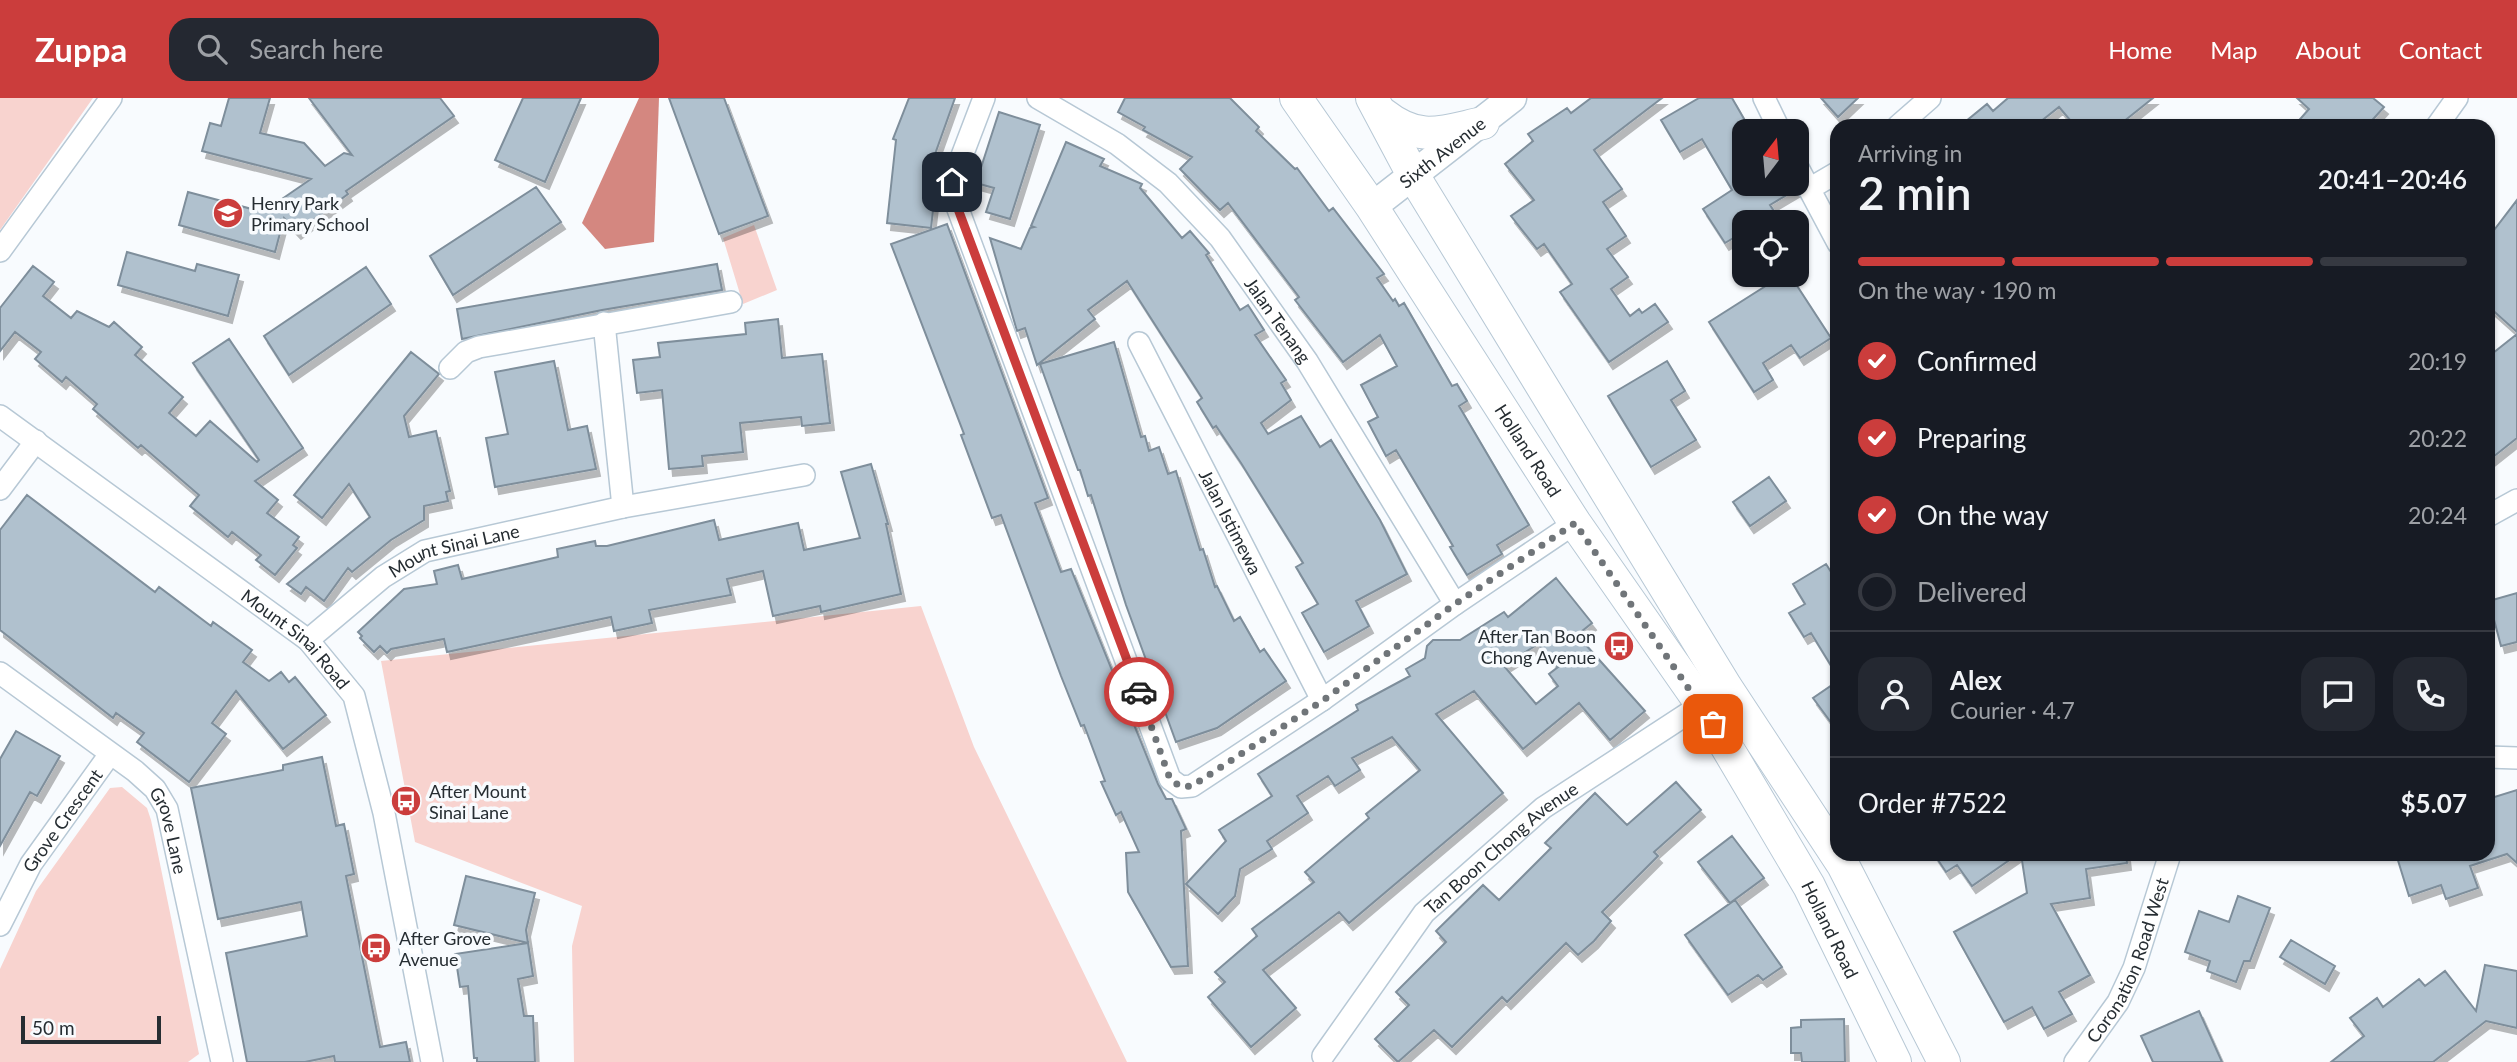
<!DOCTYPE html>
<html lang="en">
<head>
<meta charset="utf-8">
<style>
	:root { --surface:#171b24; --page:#242831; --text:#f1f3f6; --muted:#9ea1a6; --line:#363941; --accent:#cb3d3c }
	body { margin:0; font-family:Lato,sans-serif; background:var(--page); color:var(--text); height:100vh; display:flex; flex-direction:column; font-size:26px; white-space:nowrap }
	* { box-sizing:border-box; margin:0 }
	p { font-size:23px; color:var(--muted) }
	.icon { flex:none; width:38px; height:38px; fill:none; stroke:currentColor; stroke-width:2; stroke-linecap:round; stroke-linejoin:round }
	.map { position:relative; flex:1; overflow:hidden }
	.side { position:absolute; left:1830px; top:21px; width:665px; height:742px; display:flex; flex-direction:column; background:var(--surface); border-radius:21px; box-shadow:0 2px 5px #0004 }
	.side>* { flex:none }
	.needle { width:46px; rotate:16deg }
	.buttons { position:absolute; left:1732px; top:21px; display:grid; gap:14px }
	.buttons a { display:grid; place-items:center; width:77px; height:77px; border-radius:14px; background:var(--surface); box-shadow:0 2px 5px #0004; font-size:35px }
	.scale { position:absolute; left:21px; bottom:18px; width:140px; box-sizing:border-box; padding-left:7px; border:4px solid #262d32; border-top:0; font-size:19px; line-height:24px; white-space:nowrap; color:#262d32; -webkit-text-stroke:5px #f8fbfe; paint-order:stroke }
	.pin { position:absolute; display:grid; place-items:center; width:60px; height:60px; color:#fff; margin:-30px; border-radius:14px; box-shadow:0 4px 10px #0006 }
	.courier { position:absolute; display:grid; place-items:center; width:70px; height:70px; margin:-35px; border:5px solid #cb3d3c; border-radius:50%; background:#fff; color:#222; box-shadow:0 2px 9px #0007 }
	.overview em { font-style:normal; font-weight:600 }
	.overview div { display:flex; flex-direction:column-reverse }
	.overview { display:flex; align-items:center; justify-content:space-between; height:119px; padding:0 28px }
	h1 { font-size:46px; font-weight:600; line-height:52px }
	.bar { display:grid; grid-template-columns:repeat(4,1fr); gap:10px 7px; align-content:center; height:84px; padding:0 28px }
	.bar i { height:9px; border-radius:5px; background:var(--line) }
	.bar .on { background:var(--accent) }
	.bar p { grid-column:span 4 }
	.line { display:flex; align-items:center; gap:18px; padding:0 28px; border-top:2px solid var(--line) }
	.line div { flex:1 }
	.round { display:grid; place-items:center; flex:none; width:74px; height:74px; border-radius:21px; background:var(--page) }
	ol { padding:0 28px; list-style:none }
	li { display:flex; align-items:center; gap:21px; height:77px }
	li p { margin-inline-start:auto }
	li .icon { padding:7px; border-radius:50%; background:var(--accent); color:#fff; stroke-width:4 }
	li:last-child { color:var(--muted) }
	li i { width:38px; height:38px; border:4px solid var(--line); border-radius:50% }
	header { display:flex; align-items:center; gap:42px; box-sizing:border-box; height:98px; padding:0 35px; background:var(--accent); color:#fff }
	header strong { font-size:33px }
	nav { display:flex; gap:38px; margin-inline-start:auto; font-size:24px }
	.search { width:490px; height:63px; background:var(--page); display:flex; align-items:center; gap:18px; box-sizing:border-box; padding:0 24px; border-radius:21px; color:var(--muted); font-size:26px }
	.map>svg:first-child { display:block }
	.green { fill:#f8d3cf }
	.water { fill:#d48780 }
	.building { fill:#b0c1ce; stroke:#7e8e9b; stroke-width:2; fill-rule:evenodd; filter:url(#shadow) }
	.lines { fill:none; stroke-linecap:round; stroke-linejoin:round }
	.street-casing { stroke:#b7c8d5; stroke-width:24 }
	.secondary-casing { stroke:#b7c8d5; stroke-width:31 }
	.primary-casing { stroke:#b7c8d5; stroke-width:34 }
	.street { stroke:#fff; stroke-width:21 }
	.secondary { stroke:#fff; stroke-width:28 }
	.primary { stroke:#fff; stroke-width:32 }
	.done { stroke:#707579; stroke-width:7; stroke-dasharray:0 12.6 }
	.route { stroke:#cb3d3c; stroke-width:9 }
	.labels { text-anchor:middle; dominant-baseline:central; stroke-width:7; stroke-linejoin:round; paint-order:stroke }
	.street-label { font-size:18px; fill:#262d32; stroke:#f8fbfe }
	.poi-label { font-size:18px; fill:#262d32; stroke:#f8fbfe; text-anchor:start }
</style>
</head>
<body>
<header>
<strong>Zuppa</strong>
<div class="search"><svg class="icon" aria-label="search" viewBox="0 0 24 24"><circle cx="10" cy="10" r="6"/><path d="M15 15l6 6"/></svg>Search here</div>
<nav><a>Home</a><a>Map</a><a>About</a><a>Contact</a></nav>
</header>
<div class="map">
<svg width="2517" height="964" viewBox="0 0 2517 964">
	<defs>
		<filter id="shadow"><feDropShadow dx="4" dy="7" stdDeviation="0" flood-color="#0004"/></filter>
	</defs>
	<rect width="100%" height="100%" fill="#f8fbfe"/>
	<path class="green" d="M0 0H93L0 132Z
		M754 127 777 192 743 206 723 140Z
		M921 508 974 649 1127 964H574L572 848 582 808 415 744 381 563Z
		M122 689 147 710 151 722 199 956 188 964H0V871L36 793 110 690Z"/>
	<path class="water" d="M639 0H659L654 144 605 151 582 125Z"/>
	<path class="building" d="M229 0H270L260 35 304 45 325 68 344 55 352 57 309 0H440L454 18 346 93 348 96 297 134 284 120 275 154 179 127 188 94 263 114 311 81 202 53 210 25 221 28Z
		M523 0H581L545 84 495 62Z
		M669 0H724L768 118 719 136Z
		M909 0H955L934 59 939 60 931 130 887 125 896 42 893 41Z
		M1125 0H1230L1259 29 1256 33 1295 71 1297 70 1329 113 1333 110 1384 176 1377 180 1393 203 1395 201 1399 208 1404 205 1452 288 1457 286 1467 303 1459 308 1529 427 1497 447 1502 456 1467 477 1450 449 1453 448 1396 352 1386 358 1368 324 1378 319 1361 287 1397 268 1380 237 1343 264 1295 202 1299 199 1228 105 1220 112 1180 71 1192 59 1143 32 1145 29 1118 14Z
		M1591 0H1662L1594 52 1622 91 1603 104 1626 138 1607 151 1628 179 1611 191 1630 218 1639 211 1642 215 1655 206 1668 224 1609 264 1560 194 1572 186 1544 146 1537 151 1511 118 1534 102 1505 66 1533 43 1528 36 1567 10 1571 15Z
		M1699 0H1732L1751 33H1745V86H1792L1795 92 1770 107 1781 124H1745V133L1725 145 1703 111 1732 92 1702 41 1680 54 1661 22Z
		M1821 0H1858L1838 19Z
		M2008 0H2153L2118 28H2075L2059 9 2035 28H1960L1987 6 1993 13Z
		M2297 0H2373L2384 9 2367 28H2294L2309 11Z
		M999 14 1040 27 1010 121 986 114 994 90 976 85Z
		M1066 44 1104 61 1100 68 1142 86 1140 90 1182 140 1190 133 1209 155 1206 157 1240 212 1248 207 1264 232 1255 237 1286 282 1281 285 1291 302 1261 325 1268 336 1301 318 1320 349 1331 342 1380 422 1407 476 1356 503 1369 528 1324 554 1302 515 1318 506 1296 469 1303 465 1241 365 1216 328 1213 330 1197 304 1202 300 1127 183 1088 212 1095 221 1037 267 1025 230 1017 233 990 140 1021 151 1030 130 1034 129 1031 128Z
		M536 89 561 124 453 197 430 158Z
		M2517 102V234L2488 208V140Z
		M947 126 1048 400 1035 405 1061 474 1071 471 1158 686 1166 701H1172L1186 731 1181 733 1188 868 1171 869 1128 794 1126 755 1139 754 1121 714 1116 717 1101 684 1105 683 1084 627 1081 628 1061 578 1001 417 992 420 961 337 964 336 891 146Z
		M127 154 195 173 197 166 239 177 228 218 118 187Z
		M717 166 722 192 602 212 462 241 457 211Z
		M33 168 54 184 43 198 71 220 77 213 109 229 114 224 142 249 135 257 183 299 169 315 196 338 210 323 257 364 259 362 193 265 229 241 303 350 255 383 278 402 267 415 299 439 293 447 297 450 275 477 256 462 261 457 232 434 228 439 190 408 199 397 141 347 138 350 93 311 97 306 66 279 62 284 35 261 41 254 15 234 0 253V210Z
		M366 169 391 206 289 277 264 238Z
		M1783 177H1790L1831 240 1800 260 1791 247 1763 265 1773 282 1754 294 1709 224Z
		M778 221 782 260 822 256 830 325 802 328 801 319 740 325 743 354 702 358 703 368 669 371 662 292 637 295 633 262 660 259 658 245 746 236 745 225Z
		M2517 236V340L2488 363V259Z
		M1114 244 1141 339 1145 338 1149 353 1159 349 1168 376 1176 373 1200 452 1203 451 1215 489 1217 488 1234 523 1240 519 1260 554 1264 551 1286 583 1217 630 1176 644 1126 507 1091 397 1088 398 1080 372H1078L1040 266Z
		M411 254 439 276 404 318 409 339 436 333 450 393 446 394 448 403 424 408V422L391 442 352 474 348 470 324 503 306 489 301 496 287 486 370 419 349 386 322 420 294 397Z
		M554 263 568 332 587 328 596 371 495 389 486 340 508 336 495 274Z
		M1667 263 1685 293 1671 302 1696 342 1651 369 1608 298Z
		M871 366 888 426H886L901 496 821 514 820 508 773 518 763 473 727 481 731 497 649 512 652 525 614 533 611 519 447 554 444 541 391 551 387 555 380 548 374 554 360 540 362 538 358 534 404 491 437 486 434 473 458 467 462 481 558 459 557 451 595 443 596 448H607L714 422 719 442 798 425 804 452 860 440 841 374Z
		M1769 379 1786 403 1750 428 1733 404Z
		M27 397 155 494 159 489 211 528 213 524 252 552 243 564 269 583 281 574 289 584 295 579 326 617 283 651 236 593 212 625 226 636 189 684 137 644 144 635 116 615 113 620 0 532V432Z
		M1826 466 1838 485V579L1811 535 1804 539 1789 515 1805 506 1793 486Z
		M1556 480 1592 525 1577 537 1645 613 1610 642 1579 605 1523 651 1474 593 1436 616 1503 695 1349 825 1339 814 1263 872 1296 910 1251 949 1208 899 1225 884 1215 874 1257 838 1252 831 1314 784 1305 774 1369 720 1366 716 1420 672 1392 639 1352 660 1360 672 1335 688 1328 678 1297 698 1308 715 1267 743 1272 751 1240 771 1235 798 1218 816 1186 786 1226 743 1219 732 1272 698 1258 676 1358 612 1356 607 1410 578 1406 571 1425 560 1427 548 1433 542H1460L1504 514 1508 519ZM1538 546 1558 569 1549 576 1558 588 1536 606 1504 568Z
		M2517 495V544L2501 548 2489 503Z
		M1838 583V634L1813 600Z
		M16 633 60 658 37 698 30 694 0 748V661Z
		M322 659 336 728 344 726 354 776 346 778 380 949 406 944 410 964H335L334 958 305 964H247L226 855 307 838 301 804 218 821 191 690 283 672V667Z
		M1676 684 1701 712 1654 754 1658 758 1602 814 1611 823 1594 843 1578 857 1566 845 1507 904 1502 899 1452 949 1434 932 1398 964 1375 941 1409 907 1396 894 1446 844 1436 833 1483 787 1499 802 1551 750 1545 745 1595 695 1627 727Z
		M2517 692V765L2507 756 2470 768 2478 790 2446 801 2441 787 2409 798 2396 756H2488V701Z
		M1732 738 1764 780 1730 805 1698 764Z
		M1934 756H2018L1972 788 1957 767 1946 774Z
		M2021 756H2126L2127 765 2086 771 2090 800 2051 806 2090 877 2059 894 2072 916 2044 931 2032 909 2004 924 1954 834 2027 795Z
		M466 778 535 795 526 832 528 845 454 827Z
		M2238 798 2270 810 2250 863H2244L2236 884 2207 873 2210 863 2185 854 2199 813 2229 824Z
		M1735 802 1782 869 1763 882 1758 877 1728 897 1685 837Z
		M2291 842 2335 868 2325 886 2280 859Z
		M528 845 533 878 518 881 524 918H533L535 964H477V960H474L468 888 460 889 455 856Z
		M2485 867 2517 873V930L2486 923 2433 964H2331L2364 938 2350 920 2377 900 2383 909 2419 881 2425 888 2445 873 2476 913Z
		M2199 913 2222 964H2153L2141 938Z
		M1844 921 1845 964H1802L1801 955H1791V930L1801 929V922Z"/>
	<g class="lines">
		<g class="street-casing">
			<g id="street">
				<path d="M984 0 952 84 955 103 1170 681 1181 689 1192 688 1322 602 1455 506 1575 425"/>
				<path id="s1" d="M1038 0 1117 46 1168 85 1220 140 1307 263 1455 506"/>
				<path d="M1764 0 1780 33"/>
				<path d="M1898 28 1930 0"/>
				<path d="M2437 28 2457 0"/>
				<path d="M1797 68 1838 145"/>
				<path d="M1809 91 1838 74"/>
				<path d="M0 153 111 0"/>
				<path d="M604 225 623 409"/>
				<path id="s2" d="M1139 245 1322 602"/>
				<path d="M450 270 466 254 479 249 731 204"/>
				<path id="s3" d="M0 318 308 542 354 598 384 715 432 964"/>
				<path d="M0 391 36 343"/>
				<path d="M2488 418 2517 402"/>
				<path id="s4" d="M308 542 383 479 425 453 623 409 804 377"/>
				<path id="s5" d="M0 575 135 673 155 691 167 711 222 964"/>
				<path d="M2488 659 2517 660"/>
				<path id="s6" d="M0 827 31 766 110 656"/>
				<path id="s7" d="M1323 958 1424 815 1543 710 1710 601"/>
				<path id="s8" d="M2075 964 2118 904 2134 870 2170 756"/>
			</g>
		</g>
		<g class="secondary-casing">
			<g id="secondary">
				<path id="s9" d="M1372 109 1512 0"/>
			</g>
		</g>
		<g class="primary-casing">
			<g id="primary">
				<path id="s10" d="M1296 0 1372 109 1575 425 1702 607 1809 788 1895 964"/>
				<path d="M1372 0 1413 77 1726 589 1843 767 1944 964"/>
				<path d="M1383 16C1420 45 1441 34 1483 25"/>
			</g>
		</g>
		<use href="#street" class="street"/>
		<use href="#secondary" class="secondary"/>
		<use href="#primary" class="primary"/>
	</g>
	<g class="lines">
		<path class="done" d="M1139 594 1170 681 1181 689 1192 688 1322 603 1455 506 1575 425 1713 626"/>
		<path class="route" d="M952 84 955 103 1139 594"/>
	</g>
	<defs>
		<g id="school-disc" transform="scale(1.575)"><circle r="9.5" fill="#cb3d3c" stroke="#f8fbfe"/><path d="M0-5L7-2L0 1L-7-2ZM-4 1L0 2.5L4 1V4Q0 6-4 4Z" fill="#fff"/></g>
		<g id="bus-disc" transform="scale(1.575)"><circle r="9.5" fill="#cb3d3c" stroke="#f8fbfe"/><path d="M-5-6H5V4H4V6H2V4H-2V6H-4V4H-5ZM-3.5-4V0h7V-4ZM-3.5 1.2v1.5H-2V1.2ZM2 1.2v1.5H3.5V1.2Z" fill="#fff"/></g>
	</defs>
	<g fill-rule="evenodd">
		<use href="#school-disc" x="228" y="115"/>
		<use href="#bus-disc" x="1619" y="548"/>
		<use href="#bus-disc" x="406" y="703"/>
		<use href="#bus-disc" x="376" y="850"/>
	</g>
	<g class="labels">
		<g class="street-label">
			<text stroke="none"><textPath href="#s9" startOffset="89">Sixth Avenue</textPath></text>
			<text stroke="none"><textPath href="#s1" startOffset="332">Jalan Tenang</textPath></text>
			<text stroke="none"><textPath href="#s10" startOffset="422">Holland Road</textPath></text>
			<text stroke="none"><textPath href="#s2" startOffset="201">Jalan Istimewa</textPath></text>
			<text stroke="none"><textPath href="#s4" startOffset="175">Mount Sinai Lane</textPath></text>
			<text stroke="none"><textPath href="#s3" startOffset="371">Mount Sinai Road</textPath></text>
			<text stroke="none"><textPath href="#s6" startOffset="122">Grove Crescent</textPath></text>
			<text stroke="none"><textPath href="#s5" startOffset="238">Grove Lane</textPath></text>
			<text stroke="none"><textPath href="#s7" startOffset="276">Tan Boon Chong Avenue</textPath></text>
			<text stroke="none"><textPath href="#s10" startOffset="989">Holland Road</textPath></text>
			<text stroke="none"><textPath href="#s8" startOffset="116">Coronation Road West</textPath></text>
		</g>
		<g class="poi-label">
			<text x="251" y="105">Henry Park<tspan x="251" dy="21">Primary School</tspan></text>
			<text x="1596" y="538" text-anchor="end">After Tan Boon<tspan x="1596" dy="21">Chong Avenue</tspan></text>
			<text x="429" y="693">After Mount<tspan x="429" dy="21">Sinai Lane</tspan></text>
			<text x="399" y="840">After Grove<tspan x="399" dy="21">Avenue</tspan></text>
		</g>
	</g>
</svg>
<div class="buttons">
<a><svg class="needle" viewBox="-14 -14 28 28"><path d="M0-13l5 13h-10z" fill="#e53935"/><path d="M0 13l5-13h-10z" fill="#9ea1a6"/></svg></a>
<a><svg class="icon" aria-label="locate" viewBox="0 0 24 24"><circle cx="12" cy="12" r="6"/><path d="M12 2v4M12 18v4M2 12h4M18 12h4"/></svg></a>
</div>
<div class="scale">50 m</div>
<div class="pin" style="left:1713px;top:626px;background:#ea580c"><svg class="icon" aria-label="bag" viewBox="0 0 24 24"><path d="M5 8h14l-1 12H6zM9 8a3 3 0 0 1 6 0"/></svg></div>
<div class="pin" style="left:952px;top:84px;background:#1f2937"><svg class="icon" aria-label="home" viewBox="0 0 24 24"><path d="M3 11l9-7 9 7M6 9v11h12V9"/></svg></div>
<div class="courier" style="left:1139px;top:594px"><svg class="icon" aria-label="car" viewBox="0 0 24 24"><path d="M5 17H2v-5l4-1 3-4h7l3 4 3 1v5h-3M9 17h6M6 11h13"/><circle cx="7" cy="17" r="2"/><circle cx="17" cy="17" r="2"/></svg></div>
<section class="side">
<div class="overview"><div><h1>2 min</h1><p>Arriving in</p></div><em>20:41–20:46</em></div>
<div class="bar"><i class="on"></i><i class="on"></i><i class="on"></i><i></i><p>On the way · 190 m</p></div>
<ol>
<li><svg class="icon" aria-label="check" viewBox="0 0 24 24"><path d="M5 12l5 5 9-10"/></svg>Confirmed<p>20:19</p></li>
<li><svg class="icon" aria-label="check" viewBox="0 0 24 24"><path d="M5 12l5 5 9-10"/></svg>Preparing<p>20:22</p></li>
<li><svg class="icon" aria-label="check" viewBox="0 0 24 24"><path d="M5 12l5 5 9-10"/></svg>On the way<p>20:24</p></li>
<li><i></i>Delivered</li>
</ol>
<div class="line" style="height:126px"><a class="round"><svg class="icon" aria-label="person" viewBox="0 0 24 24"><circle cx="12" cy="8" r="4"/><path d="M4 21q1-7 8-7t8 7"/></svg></a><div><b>Alex</b><p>Courier · 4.7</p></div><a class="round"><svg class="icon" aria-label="chat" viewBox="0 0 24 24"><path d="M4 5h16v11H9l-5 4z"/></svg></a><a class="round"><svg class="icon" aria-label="phone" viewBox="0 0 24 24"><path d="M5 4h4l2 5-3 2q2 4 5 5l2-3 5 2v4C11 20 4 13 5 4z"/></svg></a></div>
<div class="line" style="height:91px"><div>Order #7522</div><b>$5.07</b></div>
</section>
</div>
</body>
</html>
